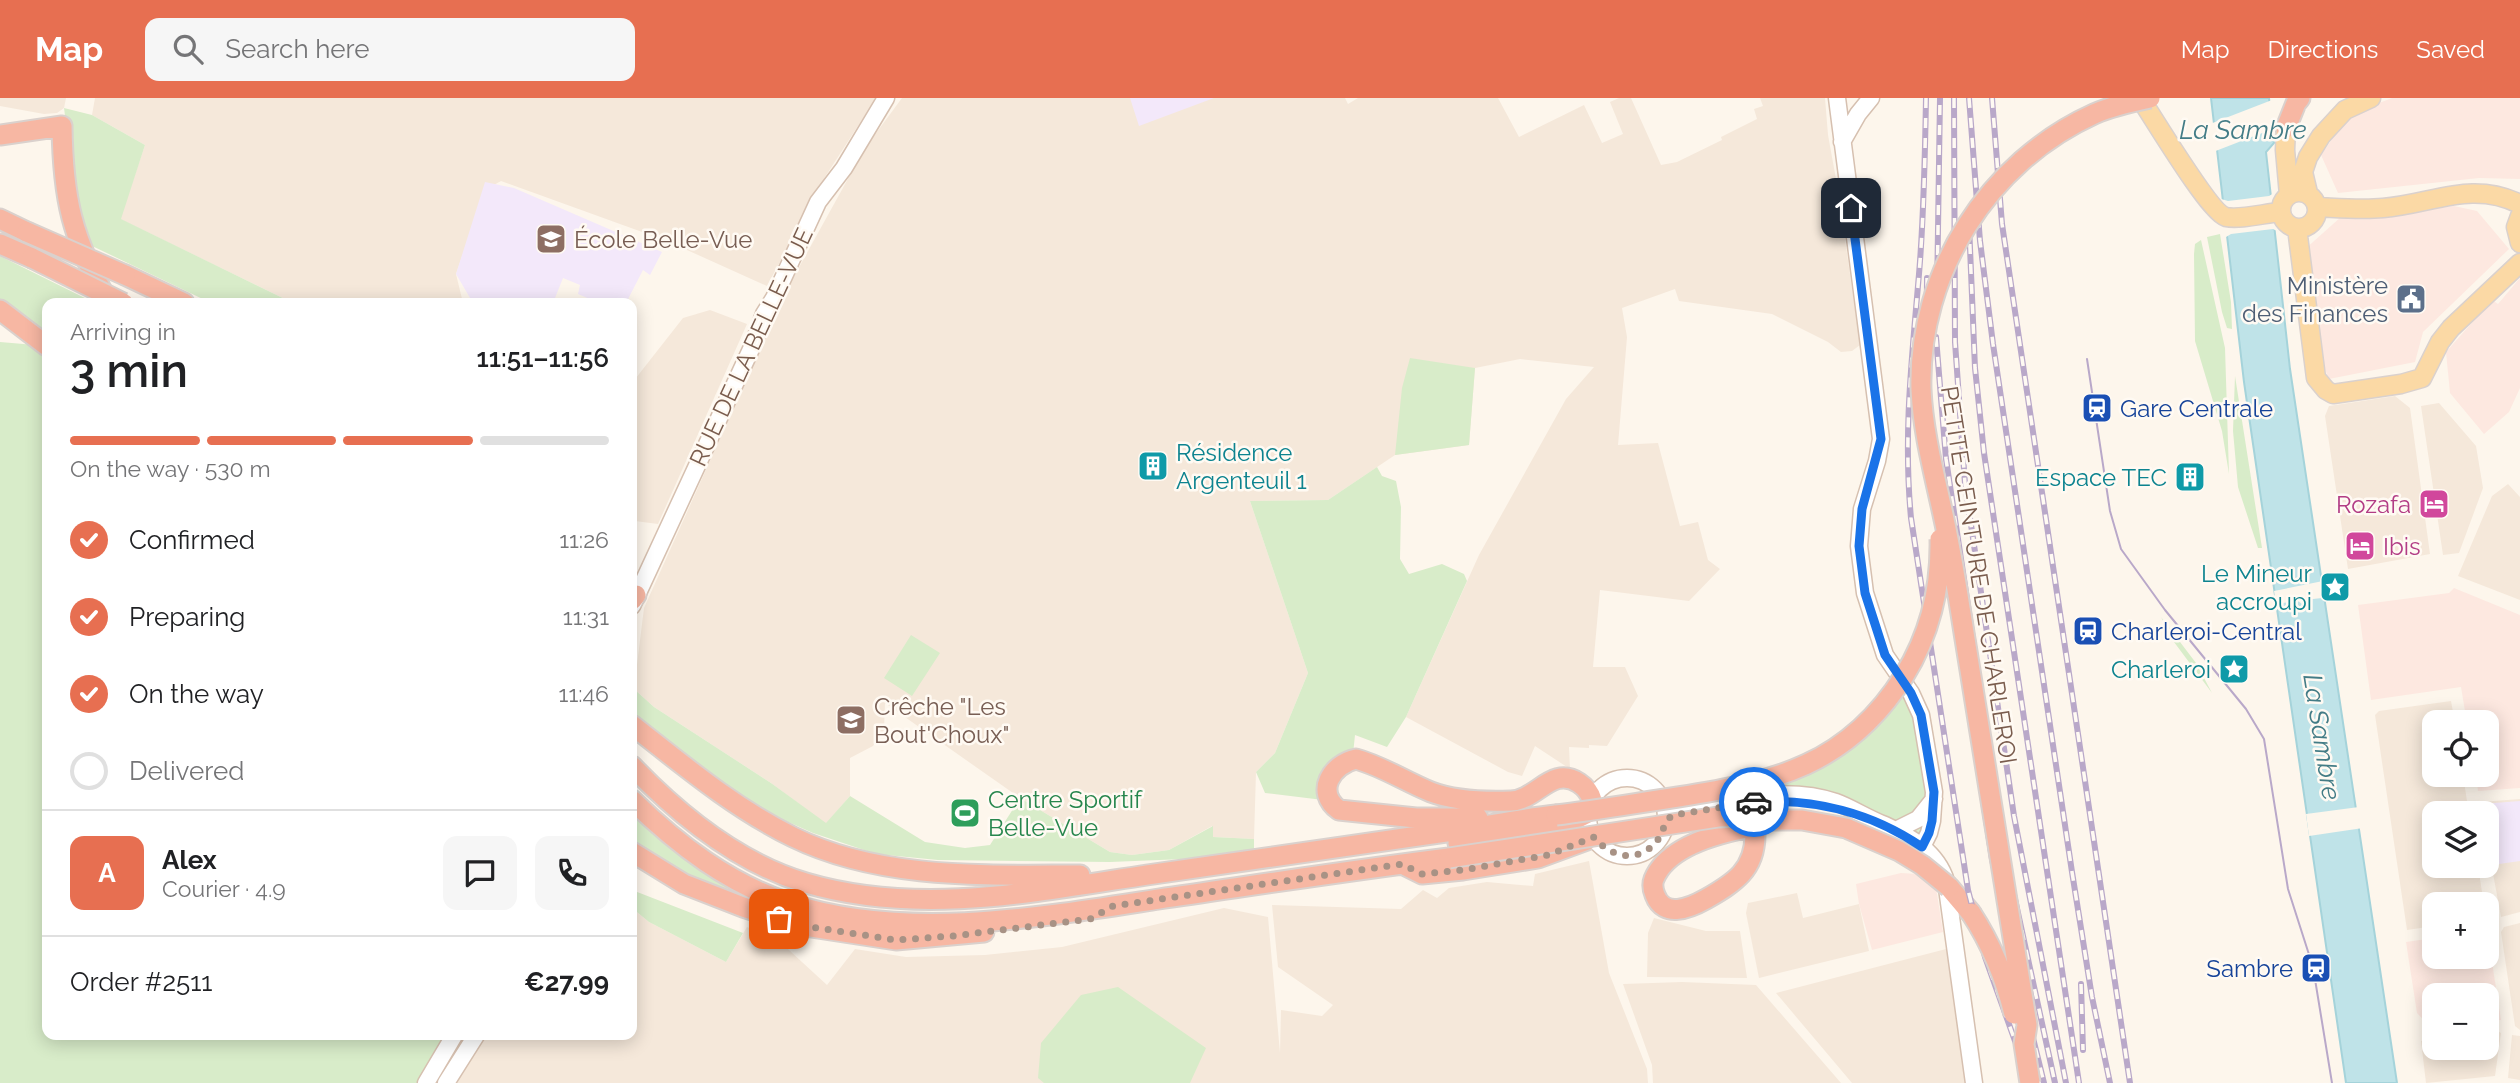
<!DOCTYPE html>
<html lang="en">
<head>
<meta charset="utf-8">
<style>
	:root { --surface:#fff; --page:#f6f6f6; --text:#202124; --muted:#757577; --line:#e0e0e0; --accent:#e76f51 }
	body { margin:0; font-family:Raleway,sans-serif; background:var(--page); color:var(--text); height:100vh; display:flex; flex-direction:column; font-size:26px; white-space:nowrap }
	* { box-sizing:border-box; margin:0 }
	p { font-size:23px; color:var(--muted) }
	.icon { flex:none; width:38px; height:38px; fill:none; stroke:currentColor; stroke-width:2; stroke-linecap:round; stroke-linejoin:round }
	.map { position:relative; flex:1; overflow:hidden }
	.details { position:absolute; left:42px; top:200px; width:595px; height:742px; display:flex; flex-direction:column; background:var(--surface); border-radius:14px; box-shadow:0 4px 18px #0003 }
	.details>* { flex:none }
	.buttons { position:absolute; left:2422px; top:612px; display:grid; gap:14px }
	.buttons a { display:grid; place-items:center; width:77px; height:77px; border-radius:14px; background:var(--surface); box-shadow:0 4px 18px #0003; font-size:35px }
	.pin { position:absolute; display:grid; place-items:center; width:60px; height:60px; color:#fff; margin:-30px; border-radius:14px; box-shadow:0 4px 10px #0006 }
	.courier { position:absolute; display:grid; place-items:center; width:70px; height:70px; margin:-35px; border:5px solid #1a73e8; border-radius:50%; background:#fff; color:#222; box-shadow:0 2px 9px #0007 }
	.summary em { font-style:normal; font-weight:600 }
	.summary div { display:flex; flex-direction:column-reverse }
	.summary { display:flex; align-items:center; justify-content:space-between; height:119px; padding:0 28px }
	h1 { font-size:46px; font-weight:600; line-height:52px }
	.bar { display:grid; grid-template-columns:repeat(4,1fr); gap:10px 7px; align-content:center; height:84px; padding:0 28px }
	.bar i { height:9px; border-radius:5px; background:var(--line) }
	.bar .active { background:var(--accent) }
	.bar p { grid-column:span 4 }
	.line { display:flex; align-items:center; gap:18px; padding:0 28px; border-top:2px solid var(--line) }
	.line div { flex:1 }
	.round { display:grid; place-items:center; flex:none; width:74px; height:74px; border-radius:14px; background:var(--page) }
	ol { padding:0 28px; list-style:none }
	li { display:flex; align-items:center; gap:21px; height:77px }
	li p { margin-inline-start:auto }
	li .icon { padding:7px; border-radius:50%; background:var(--accent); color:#fff; stroke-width:4 }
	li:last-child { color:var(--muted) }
	li i { width:38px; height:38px; border:4px solid var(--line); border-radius:50% }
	header { display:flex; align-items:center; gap:42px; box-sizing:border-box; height:98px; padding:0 35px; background:var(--accent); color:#fff }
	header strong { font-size:33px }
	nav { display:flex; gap:38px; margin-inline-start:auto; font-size:24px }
	.search { width:490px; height:63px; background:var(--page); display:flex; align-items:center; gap:18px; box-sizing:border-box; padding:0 24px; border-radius:14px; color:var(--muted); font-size:26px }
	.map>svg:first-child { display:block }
	.residential { fill:#f5e8da }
	.commercial { fill:#fde8e0 }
	.education { fill:#f3e8fa }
	.green { fill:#d8ecc9 }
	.water { fill:#bfe3e8; stroke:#a5d3da; stroke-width:2 }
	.pier { fill:#fdf6ec }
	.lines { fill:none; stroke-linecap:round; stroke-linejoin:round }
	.secondary-casing { stroke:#d6c0b0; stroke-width:19 }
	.primary-casing { stroke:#dad1cd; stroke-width:21 }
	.highway-casing { stroke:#dad1cd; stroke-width:23 }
	.secondary { stroke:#fff; stroke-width:16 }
	.primary { stroke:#fbd9a5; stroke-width:18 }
	.highway { stroke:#f7b7a3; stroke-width:19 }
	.tram { stroke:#b9a8c9; stroke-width:2 }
	.rail-casing { stroke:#b9a8c9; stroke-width:6 }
	.rail { stroke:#fffaf3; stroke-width:3.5; stroke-dasharray:10; stroke-linecap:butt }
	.highway-bridge-casing { stroke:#dad1cd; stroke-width:23; stroke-linecap:butt }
	.highway-bridge { stroke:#f7b7a3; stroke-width:19 }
	.done { stroke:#a89285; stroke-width:7; stroke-dasharray:0 12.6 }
	.route { stroke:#1a73e8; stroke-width:9 }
	.labels { text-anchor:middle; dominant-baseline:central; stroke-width:5; stroke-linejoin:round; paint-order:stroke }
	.education-label { font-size:24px; fill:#785e54; stroke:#fffaf3; text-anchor:start }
	.service-label { font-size:24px; fill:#4e5e75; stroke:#fffaf3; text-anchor:end }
	.street-label { font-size:24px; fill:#7a5c4d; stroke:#fffaf3 }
	.transit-label { font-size:24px; fill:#164399; stroke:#fffaf3; text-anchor:start }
	.culture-label { font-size:24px; fill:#0d838f; stroke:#fffaf3; text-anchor:end }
	.hotel-label { font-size:24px; fill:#b23c85; stroke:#fffaf3; text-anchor:end }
	.leisure-label { font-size:24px; fill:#27864d; stroke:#fffaf3; text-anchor:start }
	.water-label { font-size:26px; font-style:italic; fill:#437c86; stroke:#fffaf3 }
</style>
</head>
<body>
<header>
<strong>Map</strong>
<div class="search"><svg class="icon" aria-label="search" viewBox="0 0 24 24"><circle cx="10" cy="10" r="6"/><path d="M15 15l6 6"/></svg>Search here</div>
<nav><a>Map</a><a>Directions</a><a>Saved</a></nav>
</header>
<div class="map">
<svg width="2520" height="985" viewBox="0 0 2520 985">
	<rect width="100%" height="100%" fill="#fdf6ec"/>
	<path class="residential" d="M0 0H66L64 10 57 15 44 16 0 8Z
		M95 0H876L825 79 767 188 667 143 501 83 485 92 456 176 463 205H293L120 121 145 47 92 17Z
		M902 0H1345L1348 6 1358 0H1498L1519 39 1584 7 1602 45 1623 36 1610 4 1619 0H1631L1661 67 1677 64 1722 42 1721 39 1757 21 1754 11 1763 8 1760 0H1825L1828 37 1838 92 1860 247 1852 253 1841 254 1828 244 1772 216 1679 203 1675 191 1622 210 1627 239 1618 347 1658 345 1680 428 1698 424 1708 462 1720 471 1689 503 1600 492 1593 569H1625L1638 598 1607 648 1589 647V650L1569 649 1570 671 1535 648 1522 678 1508 674 1406 619 1479 457 1566 301 1594 269 1520 261 1475 270 1469 347 1395 357 1328 402 1250 403 1308 575 1275 655 1256 674 1254 741 1213 739 1212 728 1169 752 1132 757 1110 754 1020 700 885 605 884 632 873 648 850 660V698L826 726 771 685 654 609 634 591 644 510 787 191 865 50Z
		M710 212 747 226 658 426 635 423 632 421V285L683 220Z
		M2395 298 2410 310 2430 456 2348 471 2325 318 2329 308Z
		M2439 305 2476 348 2483 390 2459 455 2443 457 2421 308Z
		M2508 386 2520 399V502L2458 478 2492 398Z
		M2451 603 2455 625H2434V677H2463L2469 716H2434V768H2478L2484 807H2434V828L2407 832 2375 617 2379 613Z
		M2520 701V814L2501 819 2487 743V716H2482L2481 704Z
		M1589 763 1609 875 1647 971 1648 985H447L477 936H632V810L649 824 726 864 747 829 777 841 827 887 855 851 906 859 985 857 1062 849 1224 810 1268 819 1280 955 1281 912 1322 918 1333 907 1278 869 1272 807 1401 811 1423 792 1437 800 1449 790 1487 784 1533 788 1535 776Z
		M1797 795 1803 820 1859 806 1869 853 1759 880 1746 815 1748 805Z
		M1654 820 1706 833H1740L1747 880 1647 879 1648 835Z
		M2520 825V932L2515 928 2501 834 2504 829Z
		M1950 850 1969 985H1852L1776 895Z
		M1682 884 1756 887 1841 985H1653L1652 967 1623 886Z
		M2496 932 2501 935 2495 978 2426 985 2421 943 2434 941V950H2487V934Z
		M2512 937 2520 938V982L2508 980Z"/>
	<path class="commercial" d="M2392 0H2520V81L2479 80 2338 95 2321 57 2344 24 2369 9Z
		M2454 108 2477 113 2509 151 2423 234 2415 264 2329 281 2321 262 2304 152 2342 118 2383 119Z
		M2520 180V290L2509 314 2484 336 2450 295 2446 254 2492 202 2498 206Z
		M2454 490 2520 517V690L2478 693 2476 677H2487V625H2467L2461 589 2371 602 2358 507 2449 495Z
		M1901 775 1934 777 1943 834 1872 852 1859 806 1856 786Z
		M2487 832 2501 922 2487 924V898H2434L2433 932 2417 915 2406 844 2434 840V859H2487Z"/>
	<path class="education" d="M1130 0H1214L1139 28Z
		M485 84 514 90 662 154 650 177 643 172 626 205H599L578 196 580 187 563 180 553 205H473L456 176Z
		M2520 703V763L2492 767 2487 716H2484L2482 706Z"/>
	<path class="green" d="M64 10 92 17 145 47 121 121 293 205H211L88 146 76 101Z
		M2220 136 2231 204 2232 231 2227 230 2222 214 2207 139Z
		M2201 142 2225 250 2229 376 2222 333 2195 243 2194 156 2195 146Z
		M0 158 95 205H47V241L0 202Z
		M0 244 47 248V936H455L426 985H0Z
		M1410 260 1475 270 1469 347 1395 357 1402 290Z
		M2235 278 2262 450H2258L2238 389 2233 333Z
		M1377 369 1382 378 1396 383 1401 409 1400 461 1409 476 1442 466 1464 476 1467 483 1406 619 1387 649 1355 637 1353 656 1323 702 1265 695 1256 674 1275 655 1308 575 1250 403 1328 402Z
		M2161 519 2196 565 2212 595 2174 544Z
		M911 537 940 555 912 598 884 580Z
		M634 591 654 609 771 685 826 725 850 698 925 744 965 750 990 747 1020 700 1110 754 1132 757 1169 752 1213 728V739L1254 741V752L1184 761 1110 764 938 762 876 756 813 735 777 719 682 659 639 623 634 612Z
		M1904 594 1917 616 1928 695 1923 732 1919 741 1781 691 1785 684Z
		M632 714 752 798 775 817 706 788 632 747Z
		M632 792 743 835 726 864 649 824 632 810Z
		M1118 889 1206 950 1190 985H1044L1038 980 1041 945 1081 897Z"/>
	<path class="water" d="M2211 0H2269L2274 45 2266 54 2290 271 2397 985H2346L2244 284Z"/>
	<path class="pier" d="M2272 2 2275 30 2213 54 2210 26Z
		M2274 95 2279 134 2273 131 2231 136 2226 139 2223 146 2218 100 2228 103 2269 98Z
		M2323 483 2325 484 2328 501 2322 500 2304 502 2302 506 2298 503 2276 506 2274 493Z
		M2359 709 2363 730 2309 738 2306 716Z"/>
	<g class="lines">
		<g class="secondary-casing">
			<path id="secondary" d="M1837 0 1881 341 1877 363 1862 411 1859 448 1865 495 1885 557 1911 595 1921 617 1934 694 1932 723 1929 735 1922 749
				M1842 44 1858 16 1871 0
				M632 508 752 249 764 216 774 200 818 104 844 70 886 0
				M1588 719a39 39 0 1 1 78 0a39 39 0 1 1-78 0Z
				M1663 703 1670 707 1681 708C1730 702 1788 687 1836 704 1850 709 1869 721 1885 727 1911 739 1937 754 1946 783L1974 985
				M1896 732 1918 721 1934 701
				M426 985 455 936
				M446 985 477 936"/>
		</g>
		<g class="primary-casing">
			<path id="primary" d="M2140 0C2153 19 2210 115 2226 119 2240 122 2266 115 2281 114
				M2286 30 2285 52 2289 97
				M2281 112a18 18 0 1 1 36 0a18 18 0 1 1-36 0Z
				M2308 95 2303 74 2308 59 2321 38 2345 12 2371 0
				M2318 109C2339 110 2361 112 2383 110 2433 106 2471 82 2520 106
				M2520 118 2516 129 2520 145
				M2297 130 2316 280 2326 292 2333 296 2401 286 2422 280 2440 244 2451 230 2520 165"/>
		</g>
		<g class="highway-casing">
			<path id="highway" d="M2286 30 2296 5 2300 0
				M0 37 62 28C63 101 72 140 108 204
				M0 121 27 134
				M0 146 32 160
				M125 177 184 205
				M0 212 47 248
				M632 502 636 497
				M632 627C683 667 734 710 793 739 881 782 985 777 1080 777
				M632 668C680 718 738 765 806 785 918 818 1035 794 1147 777 1247 762 1347 749 1446 734 1483 729 1519 721 1556 717
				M632 702C678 747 729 786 791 806 907 843 1042 819 1159 801 1256 787 1352 772 1449 760
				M1738 706C1749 714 1756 723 1755 737 1755 772 1734 785 1706 801 1690 810 1664 821 1655 797 1653 792 1652 786 1654 781 1667 749 1716 736 1746 730
				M1478 720H1416L1339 712C1314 694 1332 666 1356 661 1382 668 1406 684 1431 694 1455 703 1485 704 1511 703 1537 702 1552 667 1579 685 1585 689 1590 695 1592 702
				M1458 745 1560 729 1588 715
				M632 754 684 786 743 809 798 827 896 842 984 834
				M1406 768 1422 776 1463 772 1538 760 1587 742
				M1949 789 1971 815"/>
		</g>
		<use href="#secondary" class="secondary"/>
		<use href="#primary" class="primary"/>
		<use href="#highway" class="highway"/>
		<path class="tram" d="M2087 261 2110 413 2121 451 2165 512 2246 611 2264 641 2288 791 2313 869 2332 985"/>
		<g class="rail-casing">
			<path id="rail" d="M1926 0C1925 59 1924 117 1919 176 1912 260 1903 335 1911 420L1968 792 1985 859 2030 985
				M1954 0 1955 244 1965 386 2014 718 2066 985
				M1969 0 1980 143 1993 246 2072 774 2092 899 2110 985
				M1992 0 2002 126 2130 985
				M1969 126 1975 270 1984 355 2079 985
				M1927 180 1926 315 1935 389 1992 761 2011 850 2044 985
				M1937 197 1940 0
				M1936 239 1946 361 2000 721 2013 792 2055 985
				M2081 886 2083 952"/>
		</g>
		<use href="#rail" class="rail"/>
		<g class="highway-bridge-casing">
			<path id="highway-bridge" d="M27 134 125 177
				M32 160 123 205
				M1556 717C1597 712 1637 705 1678 699 1775 684 1848 667 1904 578 1929 538 1941 490 1940 441
				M1449 760 1718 719 1762 717 1773 722H1802L1846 730 1899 753 1922 767 1949 789
				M1971 815C1992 847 2005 879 2014 916
				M2030 985 2024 946 2027 927C2006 798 1986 670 1965 541 1959 503 1953 464 1945 426 1936 382 1923 337 1921 291 1918 175 1988 64 2094 16 2112 8 2131 4 2150 0"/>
		</g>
		<use href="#highway-bridge" class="highway-bridge"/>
	</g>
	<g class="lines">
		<path class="done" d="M779 821 798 827 896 842 953 838 1090 821 1113 808 1402 766 1422 776 1463 772 1548 757 1594 739C1610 759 1638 766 1656 744 1664 735 1663 723 1673 717L1754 704"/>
		<path class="route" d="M1754 704C1814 700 1872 715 1922 749L1929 735 1932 723 1934 694 1921 617 1911 595 1885 557 1865 495 1859 448 1862 411 1881 341 1851 110"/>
	</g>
	<defs>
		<g id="school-square" transform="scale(1.575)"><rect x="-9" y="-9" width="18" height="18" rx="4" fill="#8d6e63" stroke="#fffaf3"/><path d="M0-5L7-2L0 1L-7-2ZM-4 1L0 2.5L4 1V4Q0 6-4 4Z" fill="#fff"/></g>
		<g id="civic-square" transform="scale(1.575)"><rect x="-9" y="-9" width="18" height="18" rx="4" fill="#5c6f8a" stroke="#fffaf3"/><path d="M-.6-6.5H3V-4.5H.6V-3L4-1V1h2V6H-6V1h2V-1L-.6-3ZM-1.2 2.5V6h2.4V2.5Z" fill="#fff"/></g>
		<g id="station-square" transform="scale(1.575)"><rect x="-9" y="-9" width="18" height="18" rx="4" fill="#1a4fb4" stroke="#fffaf3"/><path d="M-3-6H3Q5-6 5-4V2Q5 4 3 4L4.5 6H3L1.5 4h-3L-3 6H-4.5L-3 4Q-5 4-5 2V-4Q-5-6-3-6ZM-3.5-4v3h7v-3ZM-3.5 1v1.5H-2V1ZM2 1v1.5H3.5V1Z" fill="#fff"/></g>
		<g id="building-square" transform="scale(1.575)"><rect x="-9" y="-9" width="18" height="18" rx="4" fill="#0f9aa8" stroke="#fffaf3"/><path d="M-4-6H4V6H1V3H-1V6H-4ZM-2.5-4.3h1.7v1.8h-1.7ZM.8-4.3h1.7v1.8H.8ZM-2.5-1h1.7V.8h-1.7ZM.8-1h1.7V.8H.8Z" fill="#fff"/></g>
		<g id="hotel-square" transform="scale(1.575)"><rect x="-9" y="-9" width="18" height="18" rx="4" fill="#d1479c" stroke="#fffaf3"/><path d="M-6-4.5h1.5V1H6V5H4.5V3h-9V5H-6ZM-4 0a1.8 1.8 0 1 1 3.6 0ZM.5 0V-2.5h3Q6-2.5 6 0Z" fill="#fff"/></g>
		<g id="sight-square" transform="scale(1.575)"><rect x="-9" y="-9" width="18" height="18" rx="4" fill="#0f9aa8" stroke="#fffaf3"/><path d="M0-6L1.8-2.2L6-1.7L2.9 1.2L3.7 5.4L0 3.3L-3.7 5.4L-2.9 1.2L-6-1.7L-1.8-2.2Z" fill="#fff"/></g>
		<g id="stadium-square" transform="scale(1.575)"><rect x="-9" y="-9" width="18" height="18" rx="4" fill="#2e9e5b" stroke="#fffaf3"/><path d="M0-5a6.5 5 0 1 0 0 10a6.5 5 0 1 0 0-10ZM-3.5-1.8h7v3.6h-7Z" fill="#fff"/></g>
	</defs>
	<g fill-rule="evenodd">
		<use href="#school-square" x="551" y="141"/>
		<use href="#civic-square" x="2411" y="201"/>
		<use href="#station-square" x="2097" y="310"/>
		<use href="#building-square" x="1153" y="368"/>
		<use href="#building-square" x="2190" y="379"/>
		<use href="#hotel-square" x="2434" y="406"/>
		<use href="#hotel-square" x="2360" y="448"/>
		<use href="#sight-square" x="2335" y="489"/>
		<use href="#station-square" x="2088" y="533"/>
		<use href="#sight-square" x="2234" y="571"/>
		<use href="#school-square" x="851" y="622"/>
		<use href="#stadium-square" x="965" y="715"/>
		<use href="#station-square" x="2316" y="870"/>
	</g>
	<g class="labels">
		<g class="education-label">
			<text x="574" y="141">École Belle-Vue</text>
			<text x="874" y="608">Crêche "Les<tspan x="874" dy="28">Bout'Choux"</tspan></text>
		</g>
		<g class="service-label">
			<text x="2388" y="187">Ministère<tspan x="2388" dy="28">des Finances</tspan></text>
		</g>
		<g class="street-label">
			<text transform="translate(751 249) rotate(-65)">RUE DE LA BELLE-VUE</text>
			<text transform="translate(1979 477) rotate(81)">PETITE CEINTURE DE CHARLEROI</text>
		</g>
		<g class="transit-label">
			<text x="2120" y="310">Gare Centrale</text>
			<text x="2111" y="533">Charleroi-Central</text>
			<text x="2293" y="870" text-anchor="end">Sambre</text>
		</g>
		<g class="culture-label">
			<text x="1176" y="354" text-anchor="start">Résidence<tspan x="1176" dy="28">Argenteuil 1</tspan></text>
			<text x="2167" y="379">Espace TEC</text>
			<text x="2312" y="475">Le Mineur<tspan x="2312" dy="28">accroupi</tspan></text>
			<text x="2211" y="571">Charleroi</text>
		</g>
		<g class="hotel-label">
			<text x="2411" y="406">Rozafa</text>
			<text x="2383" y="448" text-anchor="start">Ibis</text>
		</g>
		<g class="leisure-label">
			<text x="988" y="701">Centre Sportif<tspan x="988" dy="28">Belle-Vue</tspan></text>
		</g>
		<g class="water-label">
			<text x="2243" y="32">La Sambre</text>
			<text transform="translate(2322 639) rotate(81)">La Sambre</text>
		</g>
	</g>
</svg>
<div class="buttons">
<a><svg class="icon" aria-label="locate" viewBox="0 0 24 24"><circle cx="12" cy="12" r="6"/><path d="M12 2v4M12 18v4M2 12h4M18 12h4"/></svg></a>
<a><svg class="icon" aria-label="layers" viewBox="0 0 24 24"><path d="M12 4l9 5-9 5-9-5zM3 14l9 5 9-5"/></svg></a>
<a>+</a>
<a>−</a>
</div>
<div class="pin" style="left:779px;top:821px;background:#ea580c"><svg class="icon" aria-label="bag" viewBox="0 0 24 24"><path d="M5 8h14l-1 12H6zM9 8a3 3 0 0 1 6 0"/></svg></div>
<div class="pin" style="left:1851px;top:110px;background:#1f2937"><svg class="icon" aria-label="home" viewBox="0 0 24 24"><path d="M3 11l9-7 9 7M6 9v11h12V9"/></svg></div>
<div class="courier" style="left:1754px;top:704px"><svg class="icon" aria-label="car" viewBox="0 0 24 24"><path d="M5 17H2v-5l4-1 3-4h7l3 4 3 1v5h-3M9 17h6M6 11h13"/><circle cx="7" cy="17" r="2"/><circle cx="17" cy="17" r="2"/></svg></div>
<section class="details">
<div class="summary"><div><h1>3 min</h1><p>Arriving in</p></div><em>11:51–11:56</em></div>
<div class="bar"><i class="active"></i><i class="active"></i><i class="active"></i><i></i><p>On the way · 530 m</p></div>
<ol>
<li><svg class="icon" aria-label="check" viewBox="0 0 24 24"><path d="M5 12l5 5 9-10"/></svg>Confirmed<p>11:26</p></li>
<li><svg class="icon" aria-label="check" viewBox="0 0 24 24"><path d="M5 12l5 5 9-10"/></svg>Preparing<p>11:31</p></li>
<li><svg class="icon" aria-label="check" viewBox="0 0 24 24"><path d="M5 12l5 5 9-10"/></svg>On the way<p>11:46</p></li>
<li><i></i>Delivered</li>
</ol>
<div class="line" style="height:126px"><b class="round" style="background:var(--accent);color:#fff">A</b><div><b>Alex</b><p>Courier · 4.9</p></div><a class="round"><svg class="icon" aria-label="chat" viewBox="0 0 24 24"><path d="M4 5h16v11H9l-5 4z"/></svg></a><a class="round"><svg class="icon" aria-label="phone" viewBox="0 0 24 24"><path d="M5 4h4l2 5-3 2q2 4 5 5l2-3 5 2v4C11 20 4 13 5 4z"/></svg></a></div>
<div class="line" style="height:91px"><div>Order #2511</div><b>€27.99</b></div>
</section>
</div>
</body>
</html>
